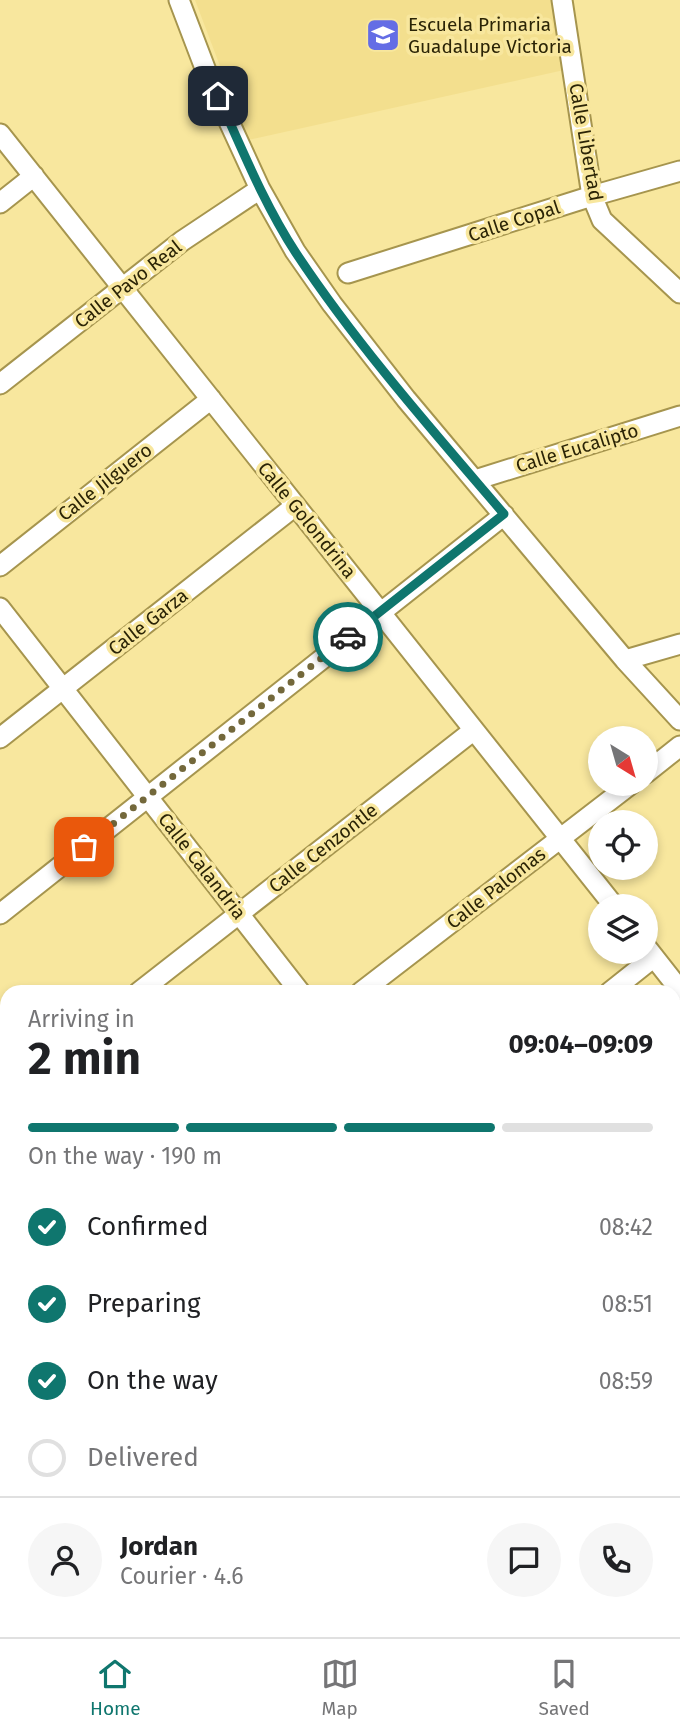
<!DOCTYPE html>
<html lang="en">
<head>
<meta charset="utf-8">
<style>
	:root { --surface:#fff; --page:#f6f6f6; --text:#202124; --muted:#757577; --line:#e0e0e0; --accent:#0f766e }
	body { margin:0; font-family:"Fira Sans",sans-serif; background:var(--page); color:var(--text); height:100vh; display:flex; flex-direction:column; font-size:26px; white-space:nowrap }
	* { box-sizing:border-box; margin:0 }
	p { font-size:23px; color:var(--muted) }
	.icon { flex:none; width:38px; height:38px; fill:none; stroke:currentColor; stroke-width:2; stroke-linecap:round; stroke-linejoin:round }
	.map { position:relative; flex:1; overflow:hidden }
	.details { position:absolute; left:0px; top:985px; width:681px; height:653px; display:flex; flex-direction:column; background:var(--surface); border-radius:21px 21px 0 0; box-shadow:0 4px 10px #0003 }
	.details>* { flex:none }
	.needle { width:46px; rotate:143deg }
	.controls { position:absolute; left:588px; top:726px; display:grid; gap:14px }
	.controls a { display:grid; place-items:center; width:70px; height:70px; border-radius:50%; background:var(--surface); box-shadow:0 4px 10px #0003; font-size:35px }
	.pin { position:absolute; display:grid; place-items:center; width:60px; height:60px; color:#fff; margin:-30px; border-radius:14px; box-shadow:0 4px 10px #0006 }
	.courier { position:absolute; display:grid; place-items:center; width:70px; height:70px; margin:-35px; border:5px solid #0f766e; border-radius:50%; background:#fff; color:#222; box-shadow:0 2px 9px #0007 }
	.head em { font-style:normal; font-weight:700 }
	.head div { display:flex; flex-direction:column-reverse }
	.head { display:flex; align-items:center; justify-content:space-between; height:119px; padding:0 28px }
	h1 { font-size:46px; font-weight:700; line-height:52px }
	.bar { display:grid; grid-template-columns:repeat(4,1fr); gap:10px 7px; align-content:center; height:84px; padding:0 28px }
	.bar i { height:9px; border-radius:5px; background:var(--line) }
	.bar .active { background:var(--accent) }
	.bar p { grid-column:span 4 }
	.line { display:flex; align-items:center; gap:18px; padding:0 28px; border-top:2px solid var(--line) }
	.line div { flex:1 }
	.round { display:grid; place-items:center; flex:none; width:74px; height:74px; border-radius:37px; background:var(--page) }
	ol { padding:0 28px; list-style:none }
	li { display:flex; align-items:center; gap:21px; height:77px }
	li p { margin-inline-start:auto }
	li .icon { padding:7px; border-radius:50%; background:var(--accent); color:#fff; stroke-width:4 }
	li:last-child { color:var(--muted) }
	li i { width:38px; height:38px; border:4px solid var(--line); border-radius:50% }
	.dock { display:flex; justify-content:space-around; align-items:center; height:98px; border-top:2px solid var(--line); background:var(--surface); font-size:19px; color:var(--muted) }
	.dock a { display:grid; justify-items:center; gap:4px }
	.dock .active { color:var(--accent) }
	.map>svg:first-child { display:block }
	.built { fill:#f3df8e }
	.water { fill:#b2bdf9; stroke:#8a8fb0; stroke-width:2 }
	.lines { fill:none; stroke-linecap:round; stroke-linejoin:round }
	.street-casing { stroke:#a6954e; stroke-width:23 }
	.street { stroke:#fff; stroke-width:19 }
	.done { stroke:#73683b; stroke-width:7; stroke-dasharray:0 12.6 }
	.route { stroke:#0f766e; stroke-width:9 }
	.labels { text-anchor:middle; dominant-baseline:central; stroke-width:7; stroke-linejoin:round; paint-order:stroke }
	.poi-label { font-size:19px; fill:#2b2406; stroke:#f8e79e; text-anchor:start }
	.street-label { font-size:19px; fill:#2b2406; stroke:#f8e79e }
</style>
</head>
<body>
<div class="map">
<svg width="680" height="1637" viewBox="0 0 680 1637">
	<rect width="100%" height="100%" fill="#f8e79e"/>
	<path class="built" d="M195 0H552L564 70 248 140Z"/>
	<path class="water" d="M674 1436 680 1440V1499L674 1496Z
		M0 1457H7V1500L0 1502Z"/>
	<g class="lines">
		<g class="street-casing">
			<path id="street" d="M179 0 208 76 260 189 295 251 332 304 406 399 625 660 680 720
				M562 0 592 196 602 220 680 293
				M0 134 614 906
				M0 203 34 176
				M348 273 592 196 680 171
				M0 384 182 241 260 189
				M475 480 680 416
				M0 566 211 399
				M0 608 300 992
				M625 660 680 644
				M0 738 295 506
				M646 773 680 746
				M0 914 504 515
				M646 947 680 990
				M139 992 474 730
				M361 992 631 784
				M610 992 654 957
				M0 1090 7 1099
				M674 1116 680 1111
				M674 1604 680 1605
				M374 1631 398 1637
				M48 1637 61 1631"/>
		</g>
		<use href="#street" class="street"/>
	</g>
	<g class="lines">
		<path class="done" d="M84 847 348 637"/>
		<path class="route" d="M218 96C242 149 264 204 296 253 357 345 432 430 504 514L348 637"/>
	</g>
	<defs>
		<g id="school-square" transform="scale(1.75)"><rect x="-9" y="-9" width="18" height="18" rx="4" fill="#646de5" stroke="#f8e79e"/><path d="M0-5L7-2L0 1L-7-2ZM-4 1L0 2.5L4 1V4Q0 6-4 4Z" fill="#fff"/></g>
	</defs>
	<g fill-rule="evenodd">
		<use href="#school-square" x="383" y="35"/>
	</g>
	<g class="labels">
		<g class="poi-label">
			<text x="408" y="24">Escuela Primaria<tspan x="408" dy="22">Guadalupe Victoria</tspan></text>
		</g>
		<g class="street-label">
			<text transform="translate(586 142) rotate(80)">Calle Libertad</text>
			<text transform="translate(514 221) rotate(-18)">Calle Copal</text>
			<text transform="translate(128 284) rotate(-38)">Calle Pavo Real</text>
			<text transform="translate(577 448) rotate(-17)">Calle Eucalipto</text>
			<text transform="translate(105 482) rotate(-38)">Calle Jilguero</text>
			<text transform="translate(307 520) rotate(51)">Calle Golondrina</text>
			<text transform="translate(148 622) rotate(-38)">Calle Garza</text>
			<text transform="translate(323 848) rotate(-38)">Calle Cenzontle</text>
			<text transform="translate(202 866) rotate(52)">Calle Calandria</text>
			<text transform="translate(496 888) rotate(-38)">Calle Palomas</text>
		</g>
	</g>
</svg>
<div class="controls">
<a><svg class="needle" viewBox="-14 -14 28 28"><path d="M0-13l5 13h-10z" fill="#e53935"/><path d="M0 13l5-13h-10z" fill="#757577"/></svg></a>
<a><svg class="icon" aria-label="locate" viewBox="0 0 24 24"><circle cx="12" cy="12" r="6"/><path d="M12 2v4M12 18v4M2 12h4M18 12h4"/></svg></a>
<a><svg class="icon" aria-label="layers" viewBox="0 0 24 24"><path d="M12 4l9 5-9 5-9-5zM3 14l9 5 9-5"/></svg></a>
</div>
<div class="pin" style="left:84px;top:847px;background:#ea580c"><svg class="icon" aria-label="bag" viewBox="0 0 24 24"><path d="M5 8h14l-1 12H6zM9 8a3 3 0 0 1 6 0"/></svg></div>
<div class="pin" style="left:218px;top:96px;background:#1f2937"><svg class="icon" aria-label="home" viewBox="0 0 24 24"><path d="M3 11l9-7 9 7M6 9v11h12V9"/></svg></div>
<div class="courier" style="left:348px;top:637px"><svg class="icon" aria-label="car" viewBox="0 0 24 24"><path d="M5 17H2v-5l4-1 3-4h7l3 4 3 1v5h-3M9 17h6M6 11h13"/><circle cx="7" cy="17" r="2"/><circle cx="17" cy="17" r="2"/></svg></div>
<section class="details">
<div class="head"><div><h1>2 min</h1><p>Arriving in</p></div><em>09:04–09:09</em></div>
<div class="bar"><i class="active"></i><i class="active"></i><i class="active"></i><i></i><p>On the way · 190 m</p></div>
<ol>
<li><svg class="icon" aria-label="check" viewBox="0 0 24 24"><path d="M5 12l5 5 9-10"/></svg>Confirmed<p>08:42</p></li>
<li><svg class="icon" aria-label="check" viewBox="0 0 24 24"><path d="M5 12l5 5 9-10"/></svg>Preparing<p>08:51</p></li>
<li><svg class="icon" aria-label="check" viewBox="0 0 24 24"><path d="M5 12l5 5 9-10"/></svg>On the way<p>08:59</p></li>
<li><i></i>Delivered</li>
</ol>
<div class="line" style="height:126px"><a class="round"><svg class="icon" aria-label="person" viewBox="0 0 24 24"><circle cx="12" cy="8" r="4"/><path d="M4 21q1-7 8-7t8 7"/></svg></a><div><b>Jordan</b><p>Courier · 4.6</p></div><a class="round"><svg class="icon" aria-label="chat" viewBox="0 0 24 24"><path d="M4 5h16v11H9l-5 4z"/></svg></a><a class="round"><svg class="icon" aria-label="phone" viewBox="0 0 24 24"><path d="M5 4h4l2 5-3 2q2 4 5 5l2-3 5 2v4C11 20 4 13 5 4z"/></svg></a></div>
</section>
</div>
<nav class="dock">
<a class="active"><svg class="icon" aria-label="home" viewBox="0 0 24 24"><path d="M3 11l9-7 9 7M6 9v11h12V9"/></svg>Home</a>
<a><svg class="icon" aria-label="map" viewBox="0 0 24 24"><path d="M3 6l6-2 6 2 6-2v14l-6 2-6-2-6 2zM9 4v14M15 6v14"/></svg>Map</a>
<a><svg class="icon" aria-label="saved" viewBox="0 0 24 24"><path d="M7 4h10v16l-5-4-5 4z"/></svg>Saved</a>
</nav>
</body>
</html>
